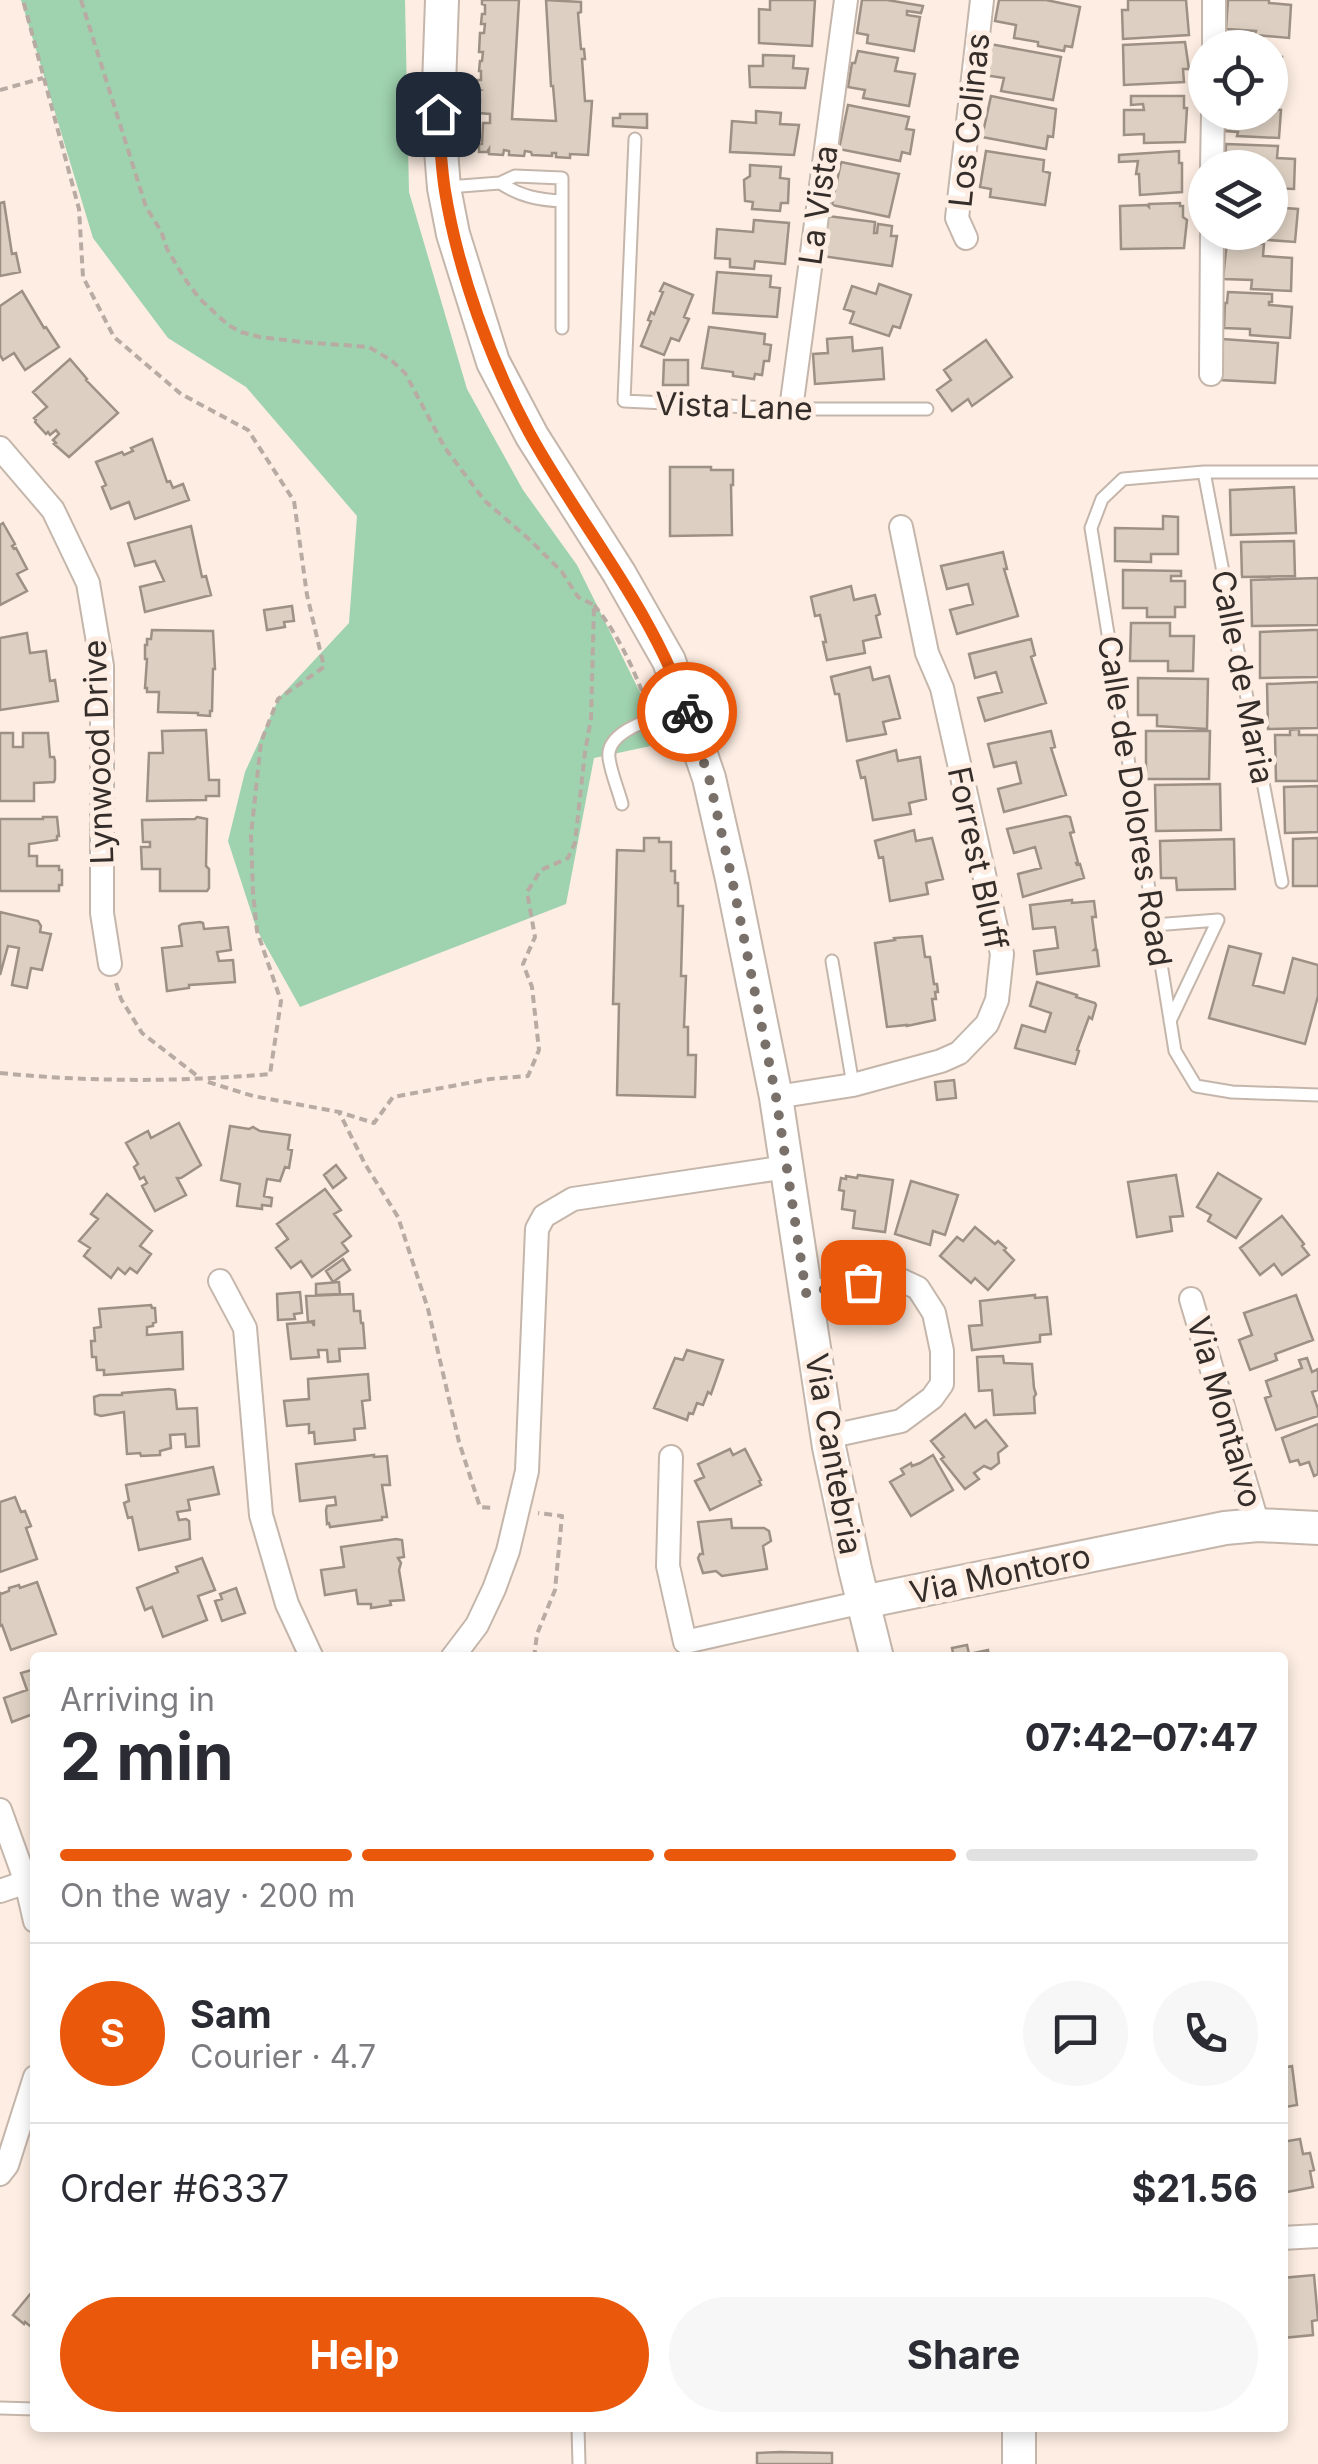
<!DOCTYPE html>
<html lang="en">
<head>
<meta charset="utf-8">
<style>
	:root { --surface:#fff; --page:#f7f7f7; --text:#2b2b33; --muted:#7c7c81; --line:#e1e1e2; --accent:#ea580c }
	body { margin:0; font-family:Inter,sans-serif; background:var(--page); color:var(--text); height:100vh; display:flex; flex-direction:column; font-size:38px; white-space:nowrap }
	* { box-sizing:border-box; margin:0 }
	p { font-size:32px; color:var(--muted) }
	.icon { flex:none; width:55px; height:55px; fill:none; stroke:currentColor; stroke-width:2; stroke-linecap:round; stroke-linejoin:round }
	.map { position:relative; flex:1; overflow:hidden }
	.drawer { position:absolute; left:30px; top:1652px; width:1258px; height:780px; display:flex; flex-direction:column; background:var(--surface); border-radius:10px; box-shadow:0 5px 15px #0003 }
	.drawer>* { flex:none }
	.tools { position:absolute; left:1188px; top:30px; display:grid; gap:20px }
	.tools a { display:grid; place-items:center; width:100px; height:100px; border-radius:50%; background:var(--surface); box-shadow:0 5px 15px #0003; font-size:50px }
	.pin { position:absolute; display:grid; place-items:center; width:85px; height:85px; color:#fff; margin:-42px; border-radius:20px; box-shadow:0 5px 15px #0006 }
	.courier { position:absolute; display:grid; place-items:center; width:100px; height:100px; margin:-50px; border:8px solid #ea580c; border-radius:50%; background:#fff; color:#222; box-shadow:0 2px 12px #0007 }
	.summary em { font-style:normal; font-weight:700 }
	.summary div { display:flex; flex-direction:column-reverse }
	.summary { display:flex; align-items:center; justify-content:space-between; height:170px; padding:0 30px }
	h1 { font-size:65px; font-weight:700; line-height:75px }
	.bar { display:grid; grid-template-columns:repeat(4,1fr); gap:15px 10px; align-content:center; height:120px; padding:0 30px }
	.bar i { height:12px; border-radius:8px; background:var(--line) }
	.bar .current { background:var(--accent) }
	.bar p { grid-column:span 4 }
	.line { display:flex; align-items:center; gap:25px; padding:0 30px; border-top:2px solid var(--line) }
	.line div { flex:1 }
	.round { display:grid; place-items:center; flex:none; width:105px; height:105px; border-radius:52px; background:var(--page) }
	.button { display:flex; gap:20px; margin-top:auto; padding:20px 30px }
	.button a { flex:1; height:115px; border-radius:60px; background:var(--accent); color:#fff; font-size:40px; font-weight:700; line-height:115px; text-align:center }
	.button a+a { background:var(--page); color:var(--text) }
	.map>svg:first-child { display:block }
	.green { fill:#9fd2ae }
	.building { fill:#ddd0c2; stroke:#9d9084; stroke-width:2.5 }
	.lines { fill:none; stroke-linecap:round; stroke-linejoin:round }
	.lane-casing { stroke:#c5b6ab; stroke-width:15 }
	.street-casing { stroke:#c5b6ab; stroke-width:26 }
	.secondary-casing { stroke:#c5b6ab; stroke-width:36 }
	.path { stroke:#b8aba3; stroke-width:4; stroke-dasharray:8 5; stroke-linecap:butt }
	.lane { stroke:#fff; stroke-width:11 }
	.street { stroke:#fff; stroke-width:22 }
	.secondary { stroke:#fff; stroke-width:32 }
	.done { stroke:#7a706a; stroke-width:10; stroke-dasharray:0 18 }
	.route { stroke:#ea580c; stroke-width:12 }
	.labels { text-anchor:middle; dominant-baseline:central; stroke-width:10; stroke-linejoin:round; paint-order:stroke }
	.street-label { font-size:32px; fill:#342d29; stroke:#fdede2 }
</style>
</head>
<body>
<div class="map">
<svg width="1318" height="2464" viewBox="0 0 1318 2464">
	<rect width="100%" height="100%" fill="#fdede2"/>
	<path class="green" d="M21 0H405L409 192 467 389 523 490 577 565 665 743 594 758 566 904 300 1007 257 930 228 841 245 772 279 698 349 623 357 516 246 387 168 338 93 238Z"/>
	<path class="building" d="M482 0H519L512 119 556 121 553 86H551L546 0 581 2V12L578 13 581 49H584L585 59H582L585 101H592L588 155 570 154V158L556 157V153H552V156L532 155 531 152 525 151 524 156 509 155V151L504 150 503 155 489 154V149L487 152H479V144H482L483 123H490V114L479 113V108H476V102H480V100L476 99V91L480 90 477 89V80H481V71H479L480 61H482L483 52H479L480 33H484L485 24H481L482 14H485V5L482 4Z
		M770 0H815L812 46 759 43V9L770 10Z
		M862 0H887L923 6 921 13 907 11V15L920 17 914 51 867 43 868 35 857 33Z
		M999 0H1046L1080 7 1072 47 1065 46 1064 51 1038 46V42L1014 38 1016 25 995 21Z
		M1128 0H1186L1189 35 1123 39 1122 10H1128Z
		M1228 0H1269V3L1291 5 1289 38 1255 35 1256 31 1226 29Z
		M1185 42 1189 69H1183L1184 82 1124 85 1123 45Z
		M990 44 1061 57 1053 100 1001 91 1004 78 984 75Z
		M858 51 898 58 895 71 915 74 909 106 863 98 865 90 848 87 852 63H855Z
		M763 55 794 56 793 68 808 69 805 88 750 87 749 66H763Z
		M1270 56 1282 57 1280 86H1270Z
		M991 96 1056 109 1053 137 1048 136 1046 149 982 137Z
		M1131 96H1184V108H1187L1185 142 1144 143V134L1124 135V110H1144L1143 104 1131 105Z
		M848 105 909 117 906 129 914 130 910 154 902 152 900 161 839 149Z
		M1270 109 1281 110 1279 138 1237 136 1238 132 1225 131 1226 112H1270Z
		M756 111 781 113 780 124 799 125 794 155 730 152 732 121 756 123Z
		M620 114H647V128L613 126V118H620Z
		M1226 144 1278 146 1277 158 1295 159 1294 189 1270 188V168H1225Z
		M986 151 1044 160 1043 171 1050 173 1045 205 990 197 991 189 980 187Z
		M1179 151V163H1182V192L1140 195 1139 174H1136L1138 161 1119 162V155Z
		M841 162 899 174 889 217 832 205Z
		M750 165 781 167 780 178 789 179 788 203H781L780 211 752 209 753 202 745 201 744 180 750 176Z
		M4 202 12 254 16 253 20 272 0 276V203Z
		M1180 203V206H1183V217L1187 220 1184 248 1121 249 1120 206 1147 205 1149 207V204Z
		M1270 207 1298 209 1295 242 1255 239 1256 232H1270Z
		M828 216 875 222 874 233H877L878 224 892 226 891 236H897L892 266 822 256Z
		M754 220 789 223 785 264 755 261 754 269 730 267V259L715 258 717 229 753 232Z
		M1227 242 1264 244 1263 256 1292 258 1291 291 1251 289 1252 280 1223 279Z
		M717 272 771 276 770 287 780 288 777 317 713 313Z
		M664 283 693 295 684 317 689 319 679 341 671 338 664 355 641 346 651 321 648 320 651 312 654 314 663 292 660 291Z
		M879 284 911 295 900 328 893 326 889 336 850 323 854 312 844 309 852 286 876 294Z
		M22 291 44 328 46 327 59 347 25 370 14 353 3 360 0 355V306Z
		M1228 292 1272 294V302H1269V305L1292 307 1290 338 1250 335V329L1224 328 1225 303H1227Z
		M709 327 765 334 764 344 771 345 769 361H764L762 375 755 374 754 379 733 376V372L702 368Z
		M852 337 853 351 882 348 884 379 815 384 813 354 828 353 827 339Z
		M1222 339 1278 343 1275 383 1219 380Z
		M986 340 1012 377 972 406 968 399 952 411 937 390 951 380 944 370Z
		M70 359 87 379 86 380 118 413 69 457 54 444 56 443 53 440 59 434 56 430 50 435 48 432 46 434 35 422 36 420 34 418 47 407 33 392Z
		M664 360H688V385H663Z
		M152 439 167 482 170 481 173 488 183 484 189 500 135 519 129 502 111 509 102 487 106 485 96 462 122 452 124 455 133 451 131 448Z
		M670 467H711V470H733V485H731L732 535 670 536Z
		M1294 487 1296 533 1231 535 1230 490Z
		M1163 516 1178 517V554H1151V562L1115 561V528L1163 529Z
		M3 523 15 544 12 546 14 549 16 548 27 569 17 574 27 591 0 605V525Z
		M191 526 202 577 206 576 211 595 145 612 140 587 164 581 155 561 135 566 128 543Z
		M1294 541 1295 576 1242 577 1241 542Z
		M1003 552 1007 569H1004L1018 616 957 634 950 610 973 604 968 584 947 589 941 566Z
		M1123 570 1181 571V576H1171V581H1185V607H1175V617H1147V608H1123Z
		M1318 578V625L1252 626 1251 580Z
		M851 586 854 600 875 595 880 614 876 616 881 637 863 641 865 653 827 660 823 642H826L820 615 815 616 811 597Z
		M292 606 294 621 284 622 285 627 267 630 264 610Z
		M1131 623H1170V636H1194L1193 671H1168V661H1130Z
		M152 630 213 631 215 669H213L212 711H210V716L198 715V713L158 712 159 692H147V688H145L147 659H145V645H147V639H151Z
		M1312 630H1318V677L1260 678V632Z
		M27 633 30 653 46 651 50 681 55 680 58 701 0 710V638Z
		M1031 639 1035 655 1031 657 1046 703 985 721 978 698 1002 692 996 672 975 678 969 654Z
		M870 667 873 680 889 676 900 718 883 722 886 734 847 741 839 694H835L831 677Z
		M1138 678 1208 679 1207 729 1157 726V715H1138Z
		M1318 682V728L1268 729 1267 684Z
		M1299 729V735H1318V781H1276L1275 735H1290V730Z
		M206 730 209 780H219V796H206V800L147 801 149 753H163L162 731Z
		M1051 731 1055 747 1051 748 1066 795 1004 812 998 789 1021 783 1016 762 994 767 988 744Z
		M1146 731H1210L1209 779H1146Z
		M0 733H13V747H23V733H48L50 757H54L55 761V779L54 782 34 783V801H0Z
		M896 750 898 761 920 757 926 799 909 803 911 814 873 820 865 777 861 778 857 761Z
		M1220 784 1221 830 1156 831 1155 785Z
		M1318 786V832L1285 833 1284 787Z
		M1066 816 1070 817 1074 832 1070 833 1078 862 1076 863 1077 865 1080 864 1084 878 1023 897 1018 874 1041 868 1035 847 1014 853 1007 829Z
		M43 817H57L59 836H57V840L29 844V856H37V866H59V870H62V885H59V891H0V819H43Z
		M197 817 207 819 206 866 209 869V888L207 891H160V869H142L141 847H150V842H143L142 820 195 819Z
		M914 830 916 841 932 838 943 879 926 883 928 894 890 901 883 857 879 858 875 841Z
		M644 838H659V842H671V871H675V883H678V906H683L681 976H686L684 1027H688V1055H696L695 1097 617 1095 619 1004H613L617 850 644 851Z
		M1318 838V886H1293V839Z
		M1234 839 1235 889 1177 890 1176 878H1161L1160 841Z
		M1072 900V903L1094 901 1096 917H1092L1096 948 1094 950H1097L1099 966 1037 974 1034 951 1058 948 1055 927 1033 929 1030 905Z
		M0 912 38 921 41 926 40 932 51 934 42 970 31 968 27 988 12 985 19 948 8 946 0 975Z
		M200 922 203 923 204 929 228 927 231 950 217 952 219 961 233 960 235 982 189 985V988L167 991 162 948 182 946 179 926 182 924Z
		M922 936 925 957H930L934 984H937L938 992H935L936 999H932L935 1020 907 1026V1025L887 1027 875 943 895 940 894 938Z
		M1229 946 1261 954 1253 985 1284 993 1293 958 1318 965V996L1305 1044 1209 1018Z
		M1037 982 1077 995 1076 997 1095 1003 1096 1005 1092 1019 1089 1017 1078 1047 1077 1050 1079 1051 1075 1064 1015 1048 1022 1025 1045 1032 1051 1013 1030 1006Z
		M954 1080 956 1098 937 1100 935 1082Z
		M179 1123 201 1165 181 1178H177L186 1195 155 1211 142 1186 147 1183 144 1177 140 1179 134 1167 138 1164 126 1143 148 1131 151 1138Z
		M230 1126 249 1129 253 1127 260 1131 290 1135 288 1149 292 1150 289 1168 285 1167 280 1181 267 1179 264 1196 272 1198 271 1206 262 1205V1209L237 1206 240 1184 221 1180Z
		M336 1165 346 1178 333 1188 324 1175Z
		M1218 1173 1261 1199 1236 1238 1208 1221 1211 1215 1197 1207Z
		M858 1175 893 1180 885 1232 853 1228 855 1211 842 1209 844 1191 839 1190 841 1178 846 1179V1176L857 1178Z
		M1176 1175 1183 1216 1170 1217 1172 1231 1137 1237 1128 1182Z
		M911 1181 958 1195 945 1235 933 1231 930 1245 895 1234Z
		M325 1189 341 1210 334 1214 351 1236 342 1243 348 1251 312 1277 301 1261 291 1268 276 1248 288 1239 277 1224Z
		M107 1194 152 1231 140 1246 151 1254 137 1273 130 1268 125 1274 118 1268 111 1278 84 1256 90 1248 79 1241 98 1219 91 1214Z
		M1282 1216 1304 1244 1302 1246 1309 1255 1282 1275 1274 1264 1260 1275 1240 1248Z
		M975 1227 995 1244 998 1241 1006 1248 1004 1250 1014 1260 988 1290 975 1278 971 1283 940 1256 957 1237 963 1241Z
		M343 1259 350 1270 333 1282 326 1271Z
		M339 1282 340 1294 316 1295V1284Z
		M300 1292 302 1313 294 1314 295 1319 278 1320 277 1294Z
		M353 1294 354 1311H360L361 1323H363L365 1348 339 1349 340 1361 328 1362 327 1350H318L319 1357 291 1359 287 1324 312 1322 314 1326V1321L308 1322 306 1296Z
		M1035 1295V1298L1047 1297 1051 1334 1040 1335V1342L972 1350 969 1326 982 1325 980 1301Z
		M1296 1295 1313 1340 1275 1354 1277 1360 1250 1370 1239 1340 1252 1335 1244 1313Z
		M151 1305 152 1308H155L156 1322 153 1323V1326L147 1327V1335L182 1332 183 1369 104 1375V1370H97L96 1357H92L91 1341H95L94 1328 101 1327 99 1309Z
		M687 1350 723 1360 711 1394 708 1392 703 1405 697 1403 693 1414 689 1413 687 1420 654 1408 675 1358 683 1360Z
		M1003 1356 1004 1363 1032 1364 1034 1388 1036 1394 1034 1397 1035 1413 994 1415 992 1390 979 1391 977 1357Z
		M1307 1358 1312 1372 1318 1369V1390L1312 1392 1318 1409V1416L1276 1430 1265 1398 1271 1396 1266 1381 1302 1368 1299 1360Z
		M368 1374 370 1400 362 1401 365 1428 354 1429 355 1440 315 1444 314 1432 309 1433V1424L287 1426 284 1401 309 1399 308 1379Z
		M169 1389 175 1390 177 1409 197 1408 199 1446 186 1447 185 1434 170 1435 171 1448 160 1451V1455L141 1456 140 1453 127 1454 124 1412 101 1416 95 1414 94 1397 100 1395H122V1393Z
		M965 1414 975 1428 986 1420 1007 1446 998 1453 999 1463 991 1469 984 1466 974 1473 979 1479 965 1489 941 1459 944 1457 931 1441Z
		M1318 1424V1474L1314 1476 1309 1462 1300 1465 1298 1460 1290 1462 1282 1438Z
		M730 1449 733 1455 745 1449 761 1480 759 1481 761 1485 710 1510 695 1481 704 1477 698 1464Z
		M374 1455V1457L387 1456 390 1485H382L387 1517H382V1520L330 1527 329 1523 327 1524 326 1510 327 1506 336 1505 335 1497 300 1501 296 1464Z
		M933 1455 953 1490 911 1516 890 1482 904 1474 901 1469 911 1463 912 1466 920 1463Z
		M213 1467 219 1494 188 1500 190 1510 177 1512 179 1520 186 1519 189 1521 190 1539 139 1550 132 1517 128 1518 124 1503 129 1501 126 1485Z
		M15 1497 21 1512 25 1511 31 1526 26 1528 37 1559 0 1572V1502Z
		M731 1519 732 1528H764L769 1531 771 1541 763 1546 767 1569 722 1576 716 1571 703 1573 698 1558 700 1554H703L698 1522Z
		M396 1539 402 1540 404 1557 398 1558 401 1563 399 1570 404 1600 390 1601 391 1605 371 1608V1604H358L356 1590 325 1595 321 1570 344 1567 341 1547Z
		M202 1558 215 1590 198 1596 207 1620 163 1637 152 1607 145 1610 137 1588 178 1572 176 1567Z
		M37 1582 56 1634 11 1650 2 1625 0 1626V1593L1 1594 9 1591V1588L19 1585 20 1588Z
		M236 1588 245 1613 222 1621 215 1601 222 1599 220 1594Z
		M967 1645 969 1654 988 1650 989 1658H954L952 1648Z
		M35 1669V1720L33 1714 12 1722 4 1698 27 1690 21 1673Z
		M1292 2066 1297 2105 1285 2107 1286 2113H1282V2068Z
		M1300 2139 1303 2154 1310 2153 1314 2170 1310 2171 1313 2187 1282 2193V2142Z
		M1314 2275 1318 2320 1312 2321 1313 2335 1282 2338V2278Z
		M31 2293 35 2297V2330L25 2322 24 2324 13 2315Z
		M780 2452 832 2453V2464H757V2453Z"/>
	<g class="lines">
		<g class="lane-casing">
			<path id="lane" d="M635 139 624 401 791 409H927
				M500 183C520 196 538 200 562 201
				M448 187 500 183 515 176 562 178V328
				M1204 472 1282 882
				M1318 472H1204L1123 479 1102 499 1091 528 1175 1051 1196 1086 1232 1092 1318 1095
				M622 804C618 789 611 773 609 758 605 729 660 717 681 708
				M1154 925 1218 920 1170 1021
				M832 961 853 1085
				M0 2408 35 2409
				M578 2428 579 2464"/>
		</g>
		<g class="street-casing">
			<path id="street" d="M1214 48V0
				M1212 168 1213 112
				M966 238 957 218 982 0
				M1211 374 1212 232
				M791 409 846 0
				M0 448 53 510 88 583 102 666V913L110 964
				M776 1097 853 1085 941 1061 959 1053 987 1024 997 1000 1002 954 942 688 927 653 901 527
				M220 1281 245 1328 261 1515 287 1604 312 1658
				M806 1293 892 1276 918 1288 934 1313 942 1351V1384L932 1398 901 1421 827 1437
				M1191 1299 1258 1525
				M671 1457 668 1566 685 1642 863 1602
				M452 1658 477 1625 494 1589 508 1551 527 1471 537 1229 544 1216 573 1199 787 1167
				M0 1810 26 1882 35 1921
				M0 1891 35 1879
				M0 2174 7 2165 35 2077
				M1282 2238 1318 2236"/>
		</g>
		<g class="secondary-casing">
			<path id="secondary" d="M442 0 438 114 444 188 453 234 493 362 532 436 619 573 669 661 709 778 732 879 776 1097 829 1447 855 1569 877 1658
				M863 1602 1225 1528 1258 1525 1318 1528
				M1019 2428V2464"/>
		</g>
		<path class="path" d="M81 0 146 207 161 231 167 249 185 279 199 298 228 325 241 332 260 337 302 342 369 347 392 361 405 373 445 448 485 501 530 540 562 572 578 597 594 605 591 719 585 752 575 843 568 858 541 870 527 892 535 937 523 964 532 987 539 1050 528 1076 490 1079 393 1097 374 1123 339 1112
			M0 90 43 78
			M594 605C618 634 633 667 646 702
			M116 983 121 999 142 1033 200 1078
			M0 1073C90 1082 180 1082 270 1074L281 1001 257 931 253 893 251 835 261 742 278 699 324 667 307 595 294 501 248 430 181 394 114 337 83 277 79 209 23 0
			M208 1082 253 1096 339 1112 365 1164 398 1217 428 1309 459 1442 480 1507 493 1508
			M534 1658 537 1634 555 1590 562 1516 538 1513"/>
		<use href="#lane" class="lane"/>
		<use href="#street" class="street"/>
		<use href="#secondary" class="secondary"/>
	</g>
	<g class="lines">
		<path class="done" d="M687 712 709 778 732 879 776 1097 806 1293 863 1282"/>
		<path class="route" d="M438 114C440 140 441 166 445 191 458 272 491 362 530 434 582 528 653 610 687 712"/>
	</g>
	<g class="labels">
		<g class="street-label">
			<text transform="translate(969 120) rotate(-84)">Los Colinas</text>
			<text transform="translate(818 205) rotate(-82)">La Vista</text>
			<text transform="translate(734 406) rotate(2)">Vista Lane</text>
			<text transform="translate(1243 677) rotate(79)">Calle de Maria</text>
			<text transform="translate(98 752) rotate(-92)">Lynwood Drive</text>
			<text transform="translate(1135 801) rotate(81)">Calle de Dolores Road</text>
			<text transform="translate(978 858) rotate(78)">Forrest Bluff</text>
			<text transform="translate(1225 1412) rotate(74)">Via Montalvo</text>
			<text transform="translate(834 1454) rotate(80)">Via Cantebria</text>
			<text transform="translate(1000 1574) rotate(-12)">Via Montoro</text>
		</g>
	</g>
</svg>
<div class="tools">
<a><svg class="icon" aria-label="locate" viewBox="0 0 24 24"><circle cx="12" cy="12" r="6"/><path d="M12 2v4M12 18v4M2 12h4M18 12h4"/></svg></a>
<a><svg class="icon" aria-label="layers" viewBox="0 0 24 24"><path d="M12 4l9 5-9 5-9-5zM3 14l9 5 9-5"/></svg></a>
</div>
<div class="pin" style="left:863px;top:1282px;background:#ea580c"><svg class="icon" aria-label="bag" viewBox="0 0 24 24"><path d="M5 8h14l-1 12H6zM9 8a3 3 0 0 1 6 0"/></svg></div>
<div class="pin" style="left:438px;top:114px;background:#1f2937"><svg class="icon" aria-label="home" viewBox="0 0 24 24"><path d="M3 11l9-7 9 7M6 9v11h12V9"/></svg></div>
<div class="courier" style="left:687px;top:712px"><svg class="icon" aria-label="bike" viewBox="0 0 24 24"><circle cx="6" cy="16" r="4"/><circle cx="18" cy="16" r="4"/><path d="M6 16l4-8h5l3 8M10 8l3 8H6M13 5h3"/></svg></div>
<section class="drawer">
<div class="summary"><div><h1>2 min</h1><p>Arriving in</p></div><em>07:42–07:47</em></div>
<div class="bar"><i class="current"></i><i class="current"></i><i class="current"></i><i></i><p>On the way · 200 m</p></div>
<div class="line" style="height:180px"><b class="round" style="background:var(--accent);color:#fff">S</b><div><b>Sam</b><p>Courier · 4.7</p></div><a class="round"><svg class="icon" aria-label="chat" viewBox="0 0 24 24"><path d="M4 5h16v11H9l-5 4z"/></svg></a><a class="round"><svg class="icon" aria-label="phone" viewBox="0 0 24 24"><path d="M5 4h4l2 5-3 2q2 4 5 5l2-3 5 2v4C11 20 4 13 5 4z"/></svg></a></div>
<div class="line" style="height:130px"><div>Order #6337</div><b>$21.56</b></div>
<div class="button"><a>Help</a><a>Share</a></div>
</section>
</div>
</body>
</html>
